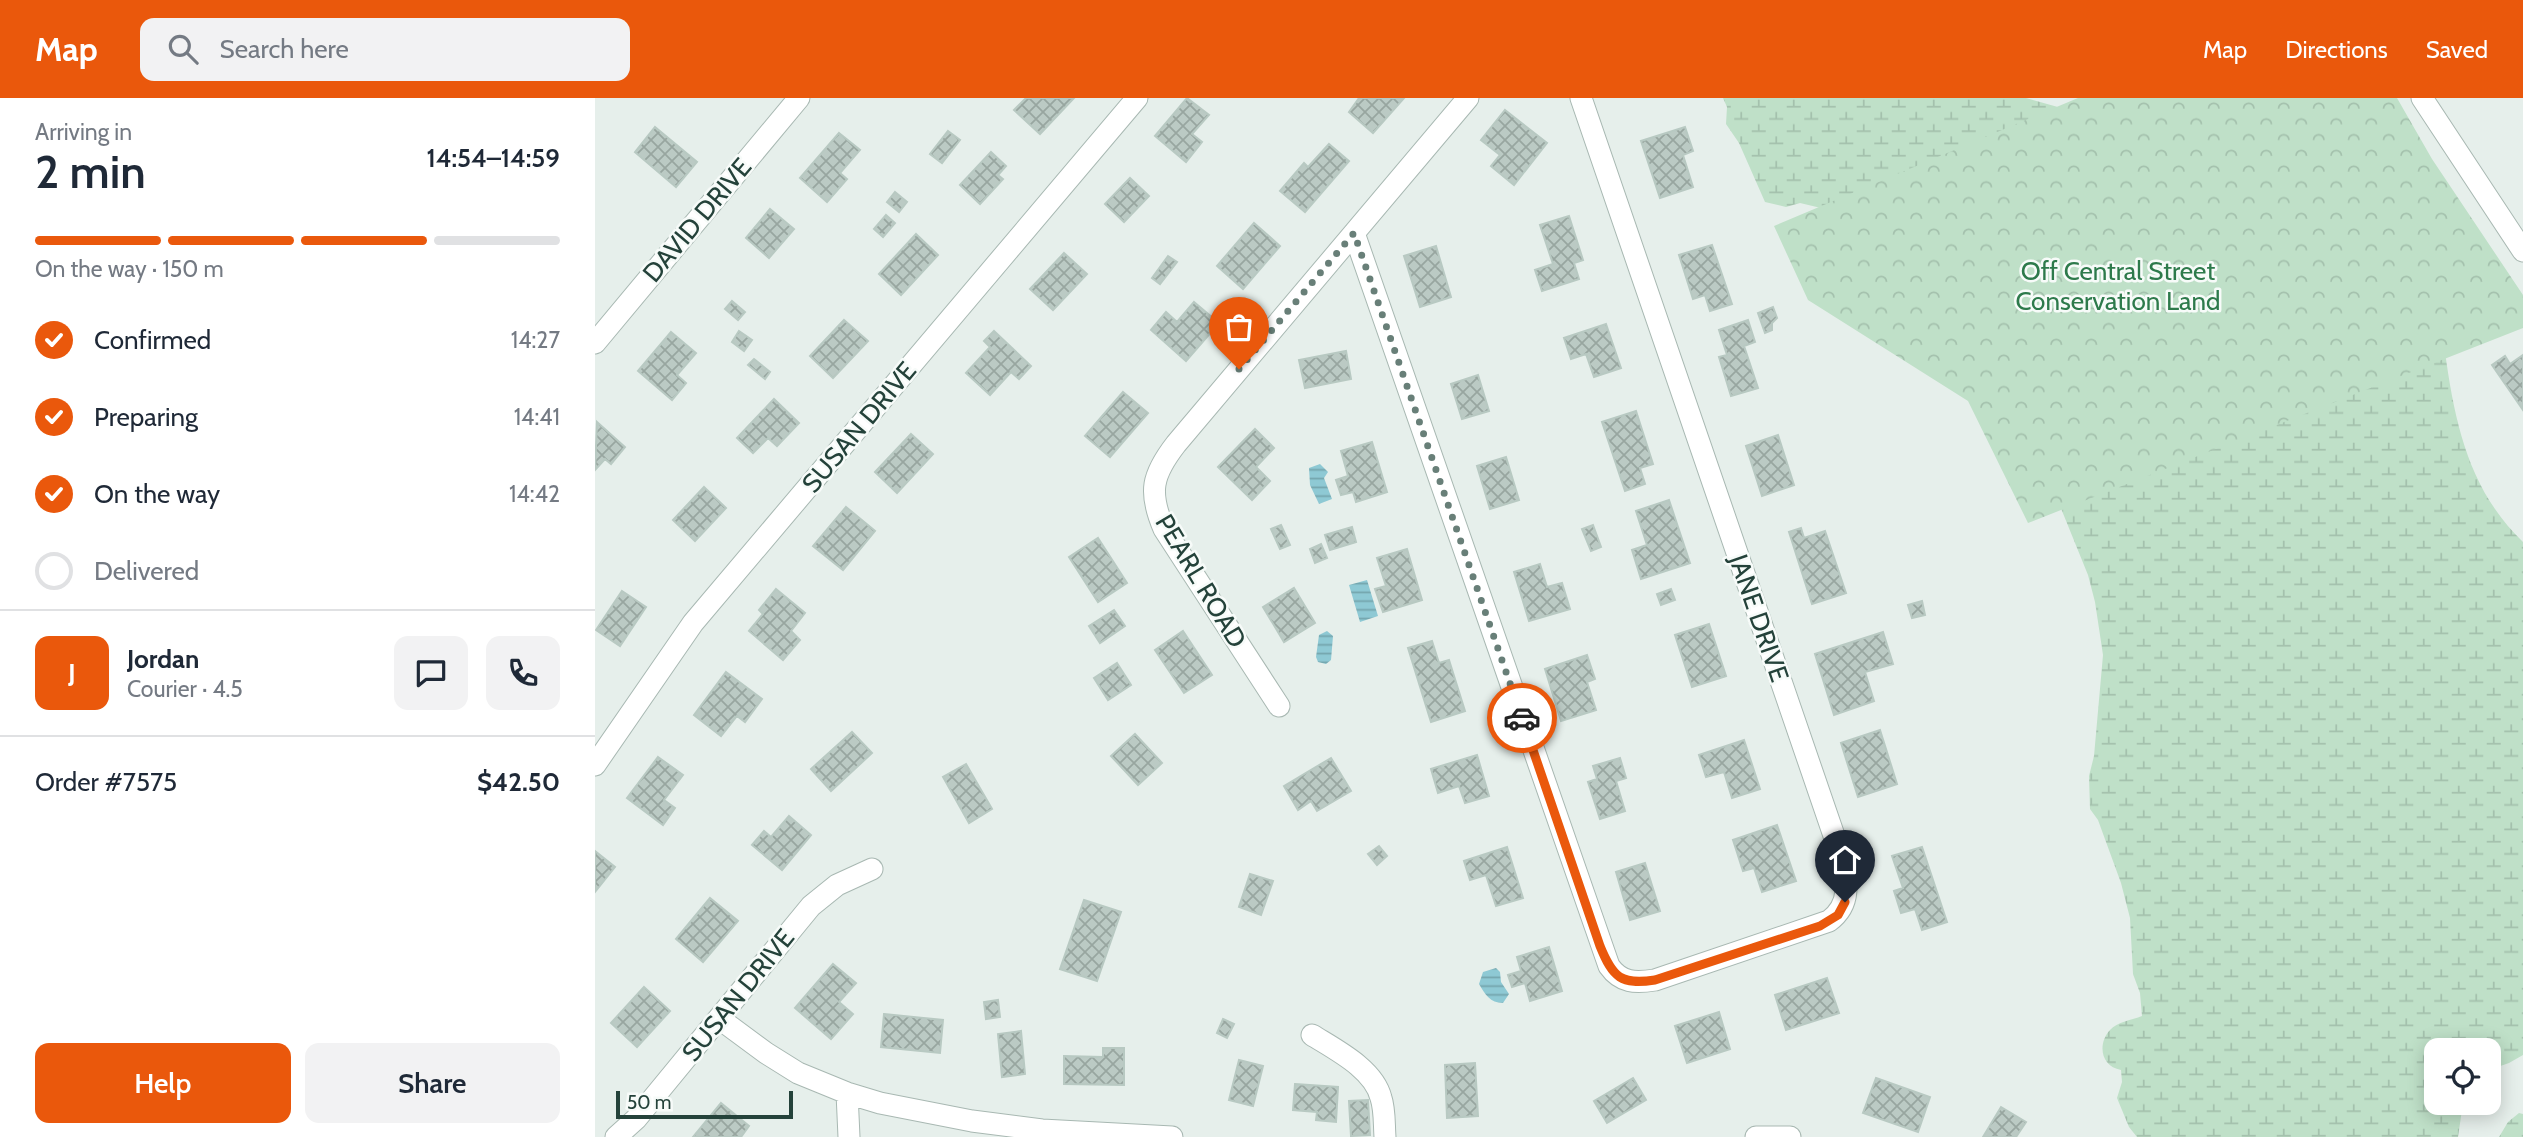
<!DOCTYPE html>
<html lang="en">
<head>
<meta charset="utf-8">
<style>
	:root { --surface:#fff; --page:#f2f2f3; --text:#1f2937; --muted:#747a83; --line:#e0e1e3; --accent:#ea580c }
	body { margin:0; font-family:Cabin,sans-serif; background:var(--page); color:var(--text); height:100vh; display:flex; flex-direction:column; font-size:26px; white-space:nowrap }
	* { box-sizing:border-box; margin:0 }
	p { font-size:23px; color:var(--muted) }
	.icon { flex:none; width:38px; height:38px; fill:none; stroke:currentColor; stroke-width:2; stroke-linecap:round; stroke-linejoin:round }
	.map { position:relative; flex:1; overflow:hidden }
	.drawer { display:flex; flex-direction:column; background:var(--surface); width:595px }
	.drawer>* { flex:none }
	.controls { position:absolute; left:1829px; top:940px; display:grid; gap:14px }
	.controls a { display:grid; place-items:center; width:77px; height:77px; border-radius:14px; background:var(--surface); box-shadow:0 4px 18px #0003; font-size:35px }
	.scale { position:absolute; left:21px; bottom:18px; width:177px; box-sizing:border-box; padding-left:7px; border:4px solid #24423a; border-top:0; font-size:19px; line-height:24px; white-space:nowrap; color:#24423a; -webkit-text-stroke:5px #f7fbf9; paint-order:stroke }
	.pin { position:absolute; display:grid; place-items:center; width:60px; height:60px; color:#fff; margin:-72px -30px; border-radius:50% 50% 50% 0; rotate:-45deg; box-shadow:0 0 7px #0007 }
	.pin .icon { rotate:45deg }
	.courier { position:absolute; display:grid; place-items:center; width:70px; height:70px; margin:-35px; border:5px solid #ea580c; border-radius:50%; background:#fff; color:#222; box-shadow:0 2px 9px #0007 }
	.summary em { font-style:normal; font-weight:600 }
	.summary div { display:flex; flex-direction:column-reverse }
	.summary { display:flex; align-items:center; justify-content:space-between; height:119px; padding:0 35px }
	h1 { font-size:46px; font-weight:600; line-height:52px }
	.bar { display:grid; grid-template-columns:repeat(4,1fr); gap:10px 7px; align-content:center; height:84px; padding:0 35px }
	.bar i { height:9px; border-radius:5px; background:var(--line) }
	.bar .current { background:var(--accent) }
	.bar p { grid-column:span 4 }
	.line { display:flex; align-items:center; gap:18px; padding:0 35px; border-top:2px solid var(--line) }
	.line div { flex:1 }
	.round { display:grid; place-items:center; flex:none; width:74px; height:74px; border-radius:14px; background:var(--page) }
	ol { padding:0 35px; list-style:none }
	li { display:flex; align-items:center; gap:21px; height:77px }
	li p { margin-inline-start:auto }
	li .icon { padding:7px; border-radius:50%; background:var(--accent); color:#fff; stroke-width:4 }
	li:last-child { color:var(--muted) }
	li i { width:38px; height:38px; border:4px solid var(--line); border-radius:50% }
	.button { display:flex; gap:14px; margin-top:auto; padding:14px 35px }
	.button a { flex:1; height:80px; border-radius:14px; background:var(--accent); color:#fff; font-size:28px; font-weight:600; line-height:80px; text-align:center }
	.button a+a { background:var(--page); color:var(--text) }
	header { display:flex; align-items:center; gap:42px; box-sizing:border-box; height:98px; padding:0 35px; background:var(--accent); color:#fff }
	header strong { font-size:33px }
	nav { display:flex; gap:38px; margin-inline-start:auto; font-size:24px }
	.search { width:490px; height:63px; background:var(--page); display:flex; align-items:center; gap:18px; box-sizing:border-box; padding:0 24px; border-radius:14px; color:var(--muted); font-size:26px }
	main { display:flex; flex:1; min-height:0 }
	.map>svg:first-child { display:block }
	.wetland { fill:url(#wetland-marsh) }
	.park { fill:url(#park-crowns) }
	.water { fill:url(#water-rules) }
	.building { fill:url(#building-cross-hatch); stroke:#b8c9c2; stroke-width:2 }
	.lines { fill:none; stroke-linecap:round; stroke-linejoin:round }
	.minor-casing { stroke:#a8b8b2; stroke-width:23 }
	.minor { stroke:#fff; stroke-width:21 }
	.done { stroke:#687f78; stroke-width:7; stroke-dasharray:0 12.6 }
	.route { stroke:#ea580c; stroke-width:9 }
	.labels { text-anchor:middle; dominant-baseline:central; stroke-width:5; stroke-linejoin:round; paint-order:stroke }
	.street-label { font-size:26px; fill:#24423a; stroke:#f7fbf9 }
	.park-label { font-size:26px; fill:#2d7a4b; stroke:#f7fbf9 }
</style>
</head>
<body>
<header>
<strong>Map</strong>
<div class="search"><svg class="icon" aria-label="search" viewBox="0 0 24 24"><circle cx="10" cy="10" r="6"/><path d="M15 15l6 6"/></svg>Search here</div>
<nav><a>Map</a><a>Directions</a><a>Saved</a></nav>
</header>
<main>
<section class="drawer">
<div class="summary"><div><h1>2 min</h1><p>Arriving in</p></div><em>14:54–14:59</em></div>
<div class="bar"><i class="current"></i><i class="current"></i><i class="current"></i><i></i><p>On the way · 150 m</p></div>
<ol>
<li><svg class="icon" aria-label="check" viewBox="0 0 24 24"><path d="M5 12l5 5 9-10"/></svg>Confirmed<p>14:27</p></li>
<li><svg class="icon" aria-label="check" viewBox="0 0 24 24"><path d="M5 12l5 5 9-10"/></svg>Preparing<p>14:41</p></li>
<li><svg class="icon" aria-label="check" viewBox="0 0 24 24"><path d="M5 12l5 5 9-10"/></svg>On the way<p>14:42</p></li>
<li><i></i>Delivered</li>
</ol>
<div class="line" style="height:126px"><b class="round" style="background:var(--accent);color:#fff">J</b><div><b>Jordan</b><p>Courier · 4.5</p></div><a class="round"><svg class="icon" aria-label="chat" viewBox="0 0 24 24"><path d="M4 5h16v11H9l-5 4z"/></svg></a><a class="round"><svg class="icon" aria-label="phone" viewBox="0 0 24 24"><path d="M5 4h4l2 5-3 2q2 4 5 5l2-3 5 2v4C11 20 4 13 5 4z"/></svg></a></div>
<div class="line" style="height:91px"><div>Order #7575</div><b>$42.50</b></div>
<div class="button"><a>Help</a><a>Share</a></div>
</section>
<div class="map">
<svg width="1928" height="1039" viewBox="0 0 1928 1039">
	<defs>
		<pattern id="wetland-marsh" width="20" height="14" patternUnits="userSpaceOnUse" patternTransform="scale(1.75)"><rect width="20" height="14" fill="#bfe0c8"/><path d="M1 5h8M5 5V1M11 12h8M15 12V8" fill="none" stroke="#a4c1ad"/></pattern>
		<pattern id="park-crowns" width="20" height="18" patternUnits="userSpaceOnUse" patternTransform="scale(1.75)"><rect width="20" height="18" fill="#bfe0c8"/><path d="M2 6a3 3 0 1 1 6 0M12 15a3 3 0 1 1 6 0" fill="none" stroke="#a4c1ad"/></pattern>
		<pattern id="water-rules" width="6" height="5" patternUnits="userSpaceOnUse" patternTransform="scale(1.75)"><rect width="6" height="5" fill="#8ec9d4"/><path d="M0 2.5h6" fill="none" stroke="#74a5ad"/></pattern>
		<pattern id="building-cross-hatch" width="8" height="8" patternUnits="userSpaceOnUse" patternTransform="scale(1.75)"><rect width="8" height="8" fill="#bbcac4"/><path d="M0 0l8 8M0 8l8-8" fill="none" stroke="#98a6a0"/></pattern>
	</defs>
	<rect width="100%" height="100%" fill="#e6efeb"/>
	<path class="wetland" d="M1128 0H1431L1470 11 1850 254C1860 326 1874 392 1928 444V957L1914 965 1894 972V952H1841V1004L1868 1005 1863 1039H1542L1534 1029 1522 1000 1527 984 1526 972C1506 969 1502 946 1515 932 1522 924 1537 922 1547 918L1545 895 1538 876 1535 820 1526 785 1503 722 1495 711 1494 678 1499 658 1508 557 1500 504 1493 477 1463 403 1226 110 1205 105 1191 109 1170 104 1144 45 1131 26 1132 9Z
		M1924 1015 1928 1016V1039H1904L1913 1024Z"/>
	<path class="park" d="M1483 0H1802L1837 61 1928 197V230L1433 425 1373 303 1213 202 1179 128Z"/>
	<path class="water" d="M725 366 733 374 729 380 737 401 724 406 715 387 714 370Z
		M772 482 783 518 765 524 754 487Z
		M732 533 738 538 736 562 731 566 723 564 721 559 724 537Z
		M901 870 905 874 906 884 914 896 908 905C895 905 890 896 884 886L888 874Z"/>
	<path class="building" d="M431 0H479L445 36 419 12Z
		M592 0 614 17 597 36 607 44 591 64 560 38Z
		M809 0 778 35 754 14 764 0Z
		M910 12 952 45 919 87 896 68 905 57 886 42Z
		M60 29 102 64 81 89 40 54Z
		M1090 29 1098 53 1088 57 1098 89 1065 100 1046 43Z
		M353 33 365 42 347 65 335 56Z
		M244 35 265 52 245 75 252 81 232 104 205 80Z
		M734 46 754 63 710 114 685 93 709 65 713 69Z
		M396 54 411 68 403 77 408 81 385 106 365 87Z
		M535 80 554 98 529 124 510 106Z
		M300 94 312 104 304 114 292 104Z
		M175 111 199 131 174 160 151 140Z
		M291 117 300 125 288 139 279 131Z
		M974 118 988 162 979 165 984 181 947 193 940 172 958 166 945 127Z
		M659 125 685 148 648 191 622 168Z
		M321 136 343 157 306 197 284 176Z
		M1117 147 1137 206 1115 213 1110 197 1098 201 1084 157Z
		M841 148 856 199 825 209 809 158Z
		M469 155 492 176 458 212 435 191Z
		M573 158 582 164 565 186 557 180Z
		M137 203 150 214 143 222 130 211Z
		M599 204 624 225 591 263 556 232 571 214 582 224Z
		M1178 209 1182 220 1177 225V232L1170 235 1163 215Z
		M249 222 273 243 238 280 215 258Z
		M1153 222 1160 244 1149 248 1163 290 1136 298 1124 259 1132 257 1124 232Z
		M1011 226 1026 270 999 279 991 256 976 261 969 240Z
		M144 233 157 242 149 253 137 244Z
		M399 233 436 268 424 281 416 274 395 297 371 275 395 249 389 243Z
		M76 234 101 255 82 277 91 285 77 302 43 273Z
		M751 253 756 281 710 290 704 262Z
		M1928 257V312L1897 267 1910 258 1915 266Z
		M159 261 175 274 170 281 153 267Z
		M883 277 894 313 867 321 856 286Z
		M528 294 553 315 515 359 490 338Z
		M179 301 204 325 182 348 173 340 158 355 142 340Z
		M1041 313 1058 366 1045 370 1050 386 1030 393 1007 324Z
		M2 324 30 349 16 366 10 361 0 372Z
		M660 331 679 350 661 369 675 383 657 402 623 369Z
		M316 336 338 356 302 395 280 374Z
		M1183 337 1199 387 1167 398 1151 348Z
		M777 344 792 394 761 404 758 394 746 397 741 382 753 378 746 353Z
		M911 359 924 402 895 411 882 368Z
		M109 389 131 410 100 443 78 422Z
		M1074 402 1095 465 1046 481 1037 452 1052 447 1041 413Z
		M251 409 280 433 248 472 218 448Z
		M686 427 695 447 685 451 676 431Z
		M998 427 1006 449 996 453 987 431Z
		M757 429 761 444 735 452 730 437Z
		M1206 430 1209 440 1230 433 1251 495 1217 506 1194 434Z
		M503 440 532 485 503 504 474 459Z
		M726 446 732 460 720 465 715 451Z
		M812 451 827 502 788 514 780 491 791 488 782 460Z
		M945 466 952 489 967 485 975 511 934 523 919 474Z
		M699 490 720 525 689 544 668 509Z
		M181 491 210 515 196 533 205 542 188 562 154 533 168 516 164 512Z
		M1076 491 1080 502 1066 507 1062 496Z
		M27 493 51 509 25 548 1 532Z
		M1327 503 1330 517 1317 520 1313 507Z
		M519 512 530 528 505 545 494 528Z
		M1114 526 1131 578 1097 589 1080 537Z
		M588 533 617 577 589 595 560 552Z
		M1288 534 1298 566 1270 574 1279 603 1239 617 1220 556Z
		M837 543 844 565 854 562 870 613 836 624 813 550Z
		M992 557 1000 581 992 584 1001 612 966 623 950 571Z
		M522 565 536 587 513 602 499 580Z
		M131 574 167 601 150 624 142 618 126 638 99 617Z
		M1285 632 1302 686 1263 699 1246 645Z
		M257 634 277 655 236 693 216 671Z
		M540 636 567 665 543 687 516 658Z
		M1149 642 1165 691 1137 700 1129 674 1111 679 1104 657Z
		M882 657 894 698 870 705 864 688 843 695 836 671Z
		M63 659 88 677 69 702 80 710 68 727 32 700Z
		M736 660 756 693 722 713 716 703 703 712 689 688Z
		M1025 660 1031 680 1021 683 1030 713 1005 721 993 684 1002 681 998 668Z
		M371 666 397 711 374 725 348 679Z
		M194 718 216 737 187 772 157 747 169 733 176 739Z
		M1182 727 1201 783 1167 794 1159 770 1148 773 1138 742Z
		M784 748 792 758 782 767 773 756Z
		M912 749 928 800 901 808 891 777 875 782 869 763Z
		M1327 749 1352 824 1327 832 1320 811 1306 815 1299 793 1308 790 1297 758Z
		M0 753 20 769 0 794Z
		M1050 765 1065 813 1035 822 1021 774Z
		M655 776 678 783 666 817 644 809Z
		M115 800 143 823 108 864 81 841Z
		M489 802 526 814 502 883 465 871Z
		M954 849 967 893 935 903 930 885 917 889 913 877 926 873 922 859Z
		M238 866 261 885 244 904 258 916 236 941 200 910Z
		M1232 880 1244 915 1191 932 1180 897Z
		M49 889 75 913 42 949 16 925Z
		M403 902 405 919 391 921 389 904Z
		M1124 914 1135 951 1092 965 1080 928Z
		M289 916 348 922 345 955 286 949Z
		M628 921 639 926 632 940 622 935Z
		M426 933 430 976 407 979 403 936Z
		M508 950H529V987L469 986V958L508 959Z
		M644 962 668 968 658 1008 634 1002Z
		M880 965 883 1018 852 1020 850 967Z
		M1038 980 1051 1002 1012 1025 999 1003Z
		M1281 980 1335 999 1323 1034 1268 1015Z
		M700 986 743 989 741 1024 721 1022 722 1014 698 1012Z
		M773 1002 775 1037 756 1038 754 1003Z
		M126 1005 154 1028 146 1039H98Z
		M1406 1009 1431 1024 1421 1039H1388Z"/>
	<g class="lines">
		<g class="minor-casing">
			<path id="minor" d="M1827 0 1928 153
				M759 135 1014 868C1026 885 1040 885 1060 882L1234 823C1257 806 1252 783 1246 758L986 0
				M0 245 204 0
				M684 608 569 431C553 394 557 377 581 346L873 0
				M0 667 98 525 542 0
				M125 921 171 955 203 975 252 995 285 1005 377 1023 447 1032 577 1039
				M717 937C741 952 779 971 786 1000 790 1012 789 1026 790 1039
				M252 995 254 1039
				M21 1039 41 1021 216 808 242 787 277 771
				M1161 1039H1195"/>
		</g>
		<use href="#minor" class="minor"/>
	</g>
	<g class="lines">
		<path class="done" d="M644 271 759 135 927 620"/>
		<path class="route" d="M927 620 1005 848C1018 880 1026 887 1060 882L1225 828 1243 817 1250 804"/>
	</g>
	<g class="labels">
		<g class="street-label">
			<text transform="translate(102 122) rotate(-50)">DAVID DRIVE</text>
			<text transform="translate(264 329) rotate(-50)">SUSAN DRIVE</text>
			<text transform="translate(606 483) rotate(59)">PEARL ROAD</text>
			<text transform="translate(1164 520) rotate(71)">JANE DRIVE</text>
			<text transform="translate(143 897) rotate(-51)">SUSAN DRIVE</text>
		</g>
		<g class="park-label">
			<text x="1523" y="173">Off Central Street<tspan x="1523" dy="30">Conservation Land</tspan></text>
		</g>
	</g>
</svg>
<div class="controls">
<a><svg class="icon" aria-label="locate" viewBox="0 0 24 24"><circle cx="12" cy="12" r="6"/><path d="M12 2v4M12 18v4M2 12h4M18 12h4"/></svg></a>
</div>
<div class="scale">50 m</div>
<div class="pin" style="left:644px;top:271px;background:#ea580c"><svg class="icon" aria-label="bag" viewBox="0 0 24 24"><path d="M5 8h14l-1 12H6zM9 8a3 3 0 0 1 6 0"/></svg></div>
<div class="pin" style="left:1250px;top:804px;background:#1f2937"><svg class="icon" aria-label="home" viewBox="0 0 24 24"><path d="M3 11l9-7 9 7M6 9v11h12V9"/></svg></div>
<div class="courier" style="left:927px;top:620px"><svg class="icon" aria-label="car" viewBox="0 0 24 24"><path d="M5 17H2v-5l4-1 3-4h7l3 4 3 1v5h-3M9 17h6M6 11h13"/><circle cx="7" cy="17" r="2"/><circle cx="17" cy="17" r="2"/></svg></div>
</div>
</main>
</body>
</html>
